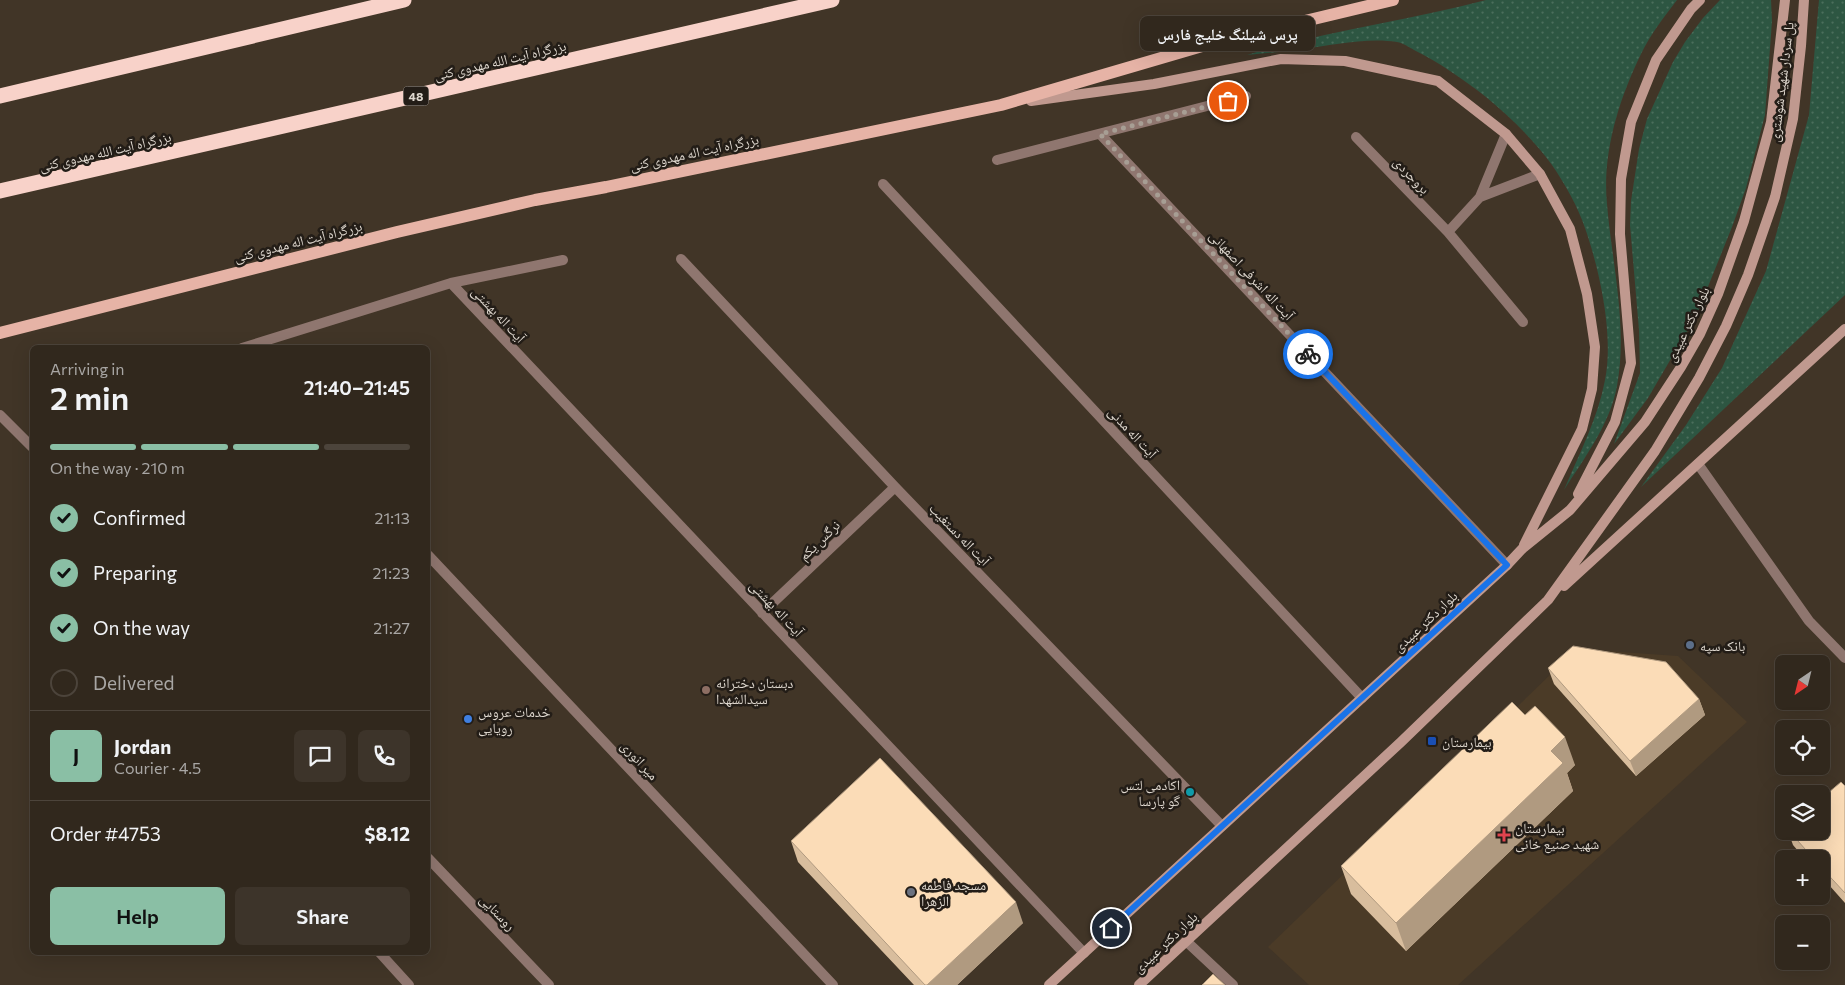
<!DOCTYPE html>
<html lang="en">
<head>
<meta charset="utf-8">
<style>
	:root { --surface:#31281d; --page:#3d342a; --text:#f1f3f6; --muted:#a8a6a4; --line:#4c443b; --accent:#8abfa5 }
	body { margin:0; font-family:Commissioner,"Noto Naskh Arabic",sans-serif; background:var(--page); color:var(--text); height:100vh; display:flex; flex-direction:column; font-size:19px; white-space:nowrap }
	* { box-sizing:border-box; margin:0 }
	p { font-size:16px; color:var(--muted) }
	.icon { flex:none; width:28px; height:28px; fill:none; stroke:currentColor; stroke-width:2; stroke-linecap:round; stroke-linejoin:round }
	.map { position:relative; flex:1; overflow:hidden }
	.side { position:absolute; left:30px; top:345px; width:400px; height:610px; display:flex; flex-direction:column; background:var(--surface); border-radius:8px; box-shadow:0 5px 20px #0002,0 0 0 1px var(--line) }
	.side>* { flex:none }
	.needle { width:32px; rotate:215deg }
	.controls { position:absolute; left:1775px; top:655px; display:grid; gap:10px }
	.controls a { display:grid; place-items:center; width:55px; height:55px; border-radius:8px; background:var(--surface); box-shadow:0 5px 20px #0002,0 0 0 1px var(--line); font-size:25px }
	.pin { position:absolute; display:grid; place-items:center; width:42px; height:42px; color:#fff; margin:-21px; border:2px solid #fff; border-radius:50%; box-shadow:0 1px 5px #0007 }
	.courier { position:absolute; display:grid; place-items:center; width:50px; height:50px; margin:-25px; border:4px solid #1a73e8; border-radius:50%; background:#fff; color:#222; box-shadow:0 1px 6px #0007 }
	.bubble { position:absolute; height:35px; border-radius:8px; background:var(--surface); box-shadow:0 5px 20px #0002,0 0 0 1px var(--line); font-size:16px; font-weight:600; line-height:35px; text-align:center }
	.head em { font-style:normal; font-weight:600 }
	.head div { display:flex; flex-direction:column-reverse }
	.head { display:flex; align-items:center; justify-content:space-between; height:85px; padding:0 20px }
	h1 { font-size:32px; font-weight:600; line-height:38px }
	.bar { display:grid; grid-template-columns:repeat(4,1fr); gap:8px 5px; align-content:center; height:60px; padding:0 20px }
	.bar i { height:6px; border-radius:4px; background:var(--line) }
	.bar .selected { background:var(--accent) }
	.bar p { grid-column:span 4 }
	.line { display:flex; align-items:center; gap:12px; padding:0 20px; border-top:1px solid var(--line) }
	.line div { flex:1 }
	.round { display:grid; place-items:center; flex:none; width:52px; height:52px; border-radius:8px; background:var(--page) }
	ol { padding:0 20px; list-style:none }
	li { display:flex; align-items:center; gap:15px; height:55px }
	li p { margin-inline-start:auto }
	li .icon { padding:5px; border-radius:50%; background:var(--accent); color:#111; stroke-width:4 }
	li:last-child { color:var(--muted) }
	li i { width:28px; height:28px; border:2px solid var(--line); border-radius:50% }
	.cta { display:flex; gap:10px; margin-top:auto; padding:10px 20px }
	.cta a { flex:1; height:58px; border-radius:8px; background:var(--accent); color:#111; font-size:20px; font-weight:600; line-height:58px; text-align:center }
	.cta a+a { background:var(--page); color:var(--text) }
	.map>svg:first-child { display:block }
	.built { fill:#4b3b27 }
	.grass { fill:url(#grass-dots) }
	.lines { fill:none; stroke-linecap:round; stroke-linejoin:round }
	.lane { stroke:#8f766f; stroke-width:10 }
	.street { stroke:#8f766f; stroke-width:10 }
	.secondary { stroke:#c0998f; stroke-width:10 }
	.primary { stroke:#e6b3a6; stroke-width:12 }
	.highway { stroke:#f8d2c9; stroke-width:15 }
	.wall { fill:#d8bd9d }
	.shaded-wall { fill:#b09a80 }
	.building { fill:#fbdcb7; stroke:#b09a80 }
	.done { stroke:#a79e94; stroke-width:5; stroke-dasharray:0 9 }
	.route { stroke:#1a73e8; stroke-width:6 }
	.service-dot { fill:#5c6f8a; stroke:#231d17; stroke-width:2 }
	.education-dot { fill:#8d6e63; stroke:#231d17; stroke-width:2 }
	.shop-dot { fill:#3f7fe0; stroke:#231d17; stroke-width:2 }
	.transit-dot { fill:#1a4fb4; stroke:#231d17; stroke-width:2 }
	.culture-dot { fill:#0f9aa8; stroke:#231d17; stroke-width:2 }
	.health-dot { fill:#e0444e; stroke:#231d17; stroke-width:2 }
	.worship-dot { fill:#6b7280; stroke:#231d17; stroke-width:2 }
	.labels { text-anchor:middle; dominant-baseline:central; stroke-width:5; stroke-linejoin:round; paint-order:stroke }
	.shield { fill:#231d17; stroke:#a69f97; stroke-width:1 }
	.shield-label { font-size:12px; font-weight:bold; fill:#ded7ce }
	.street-label { font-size:14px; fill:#ded7ce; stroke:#231d17 }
	.poi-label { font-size:14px; fill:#ded7ce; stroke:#231d17; text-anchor:start }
</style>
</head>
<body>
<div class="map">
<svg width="1845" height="985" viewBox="0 0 1845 985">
	<defs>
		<pattern id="grass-dots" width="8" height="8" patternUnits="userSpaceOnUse" patternTransform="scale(1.25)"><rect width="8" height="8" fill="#2d5642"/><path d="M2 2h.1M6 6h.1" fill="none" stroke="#4b6e5c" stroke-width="1.8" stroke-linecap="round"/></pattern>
	</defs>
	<rect width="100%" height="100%" fill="#413527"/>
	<path class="built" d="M1577 649 1678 656 1747 722 1458 985H1309L1268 947Z"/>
	<path class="grass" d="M1486 0H1677C1664 17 1650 35 1641 54 1619 99 1602 153 1607 204 1612 264 1628 326 1617 386 1610 424 1585 457 1564 490 1579 454 1598 418 1605 380 1614 336 1600 271 1585 228 1578 207 1565 184 1552 165 1535 141 1509 116 1486 97 1463 79 1440 63 1414 50 1409 47 1403 43 1397 42 1369 37 1331 45 1303 49 1284 52 1265 53 1247 55 1325 31 1407 21 1486 0Z
		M1720 0H1771L1772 21 1765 115 1746 188 1732 227 1697 314 1648 398 1614 444 1640 373 1639 330 1630 225 1631 201 1639 149 1647 119 1673 62 1685 42 1703 18Z
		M1819 0H1845V295L1641 487 1686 425 1722 368 1766 271 1809 115Z"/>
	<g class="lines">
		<path class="lane" d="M1186 941 1233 985"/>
		<path class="street" d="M1100 134 1507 565
			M1356 137 1448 232 1523 322
			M997 160 1246 96
			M883 184 1362 698
			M1480 197 1540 174
			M1448 232 1480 197 1506 134
			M681 259 895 487 1222 826
			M451 283 1084 953
			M242 348 451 283 563 260
			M0 415 32 447
			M1698 464 1809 621 1845 658
			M428 555 833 985
			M762 613 895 487
			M428 858 549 985
			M379 952 409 985"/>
		<path class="secondary" d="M1031 101 1154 84 1281 59 1345 61 1438 81 1506 134 1540 174 1570 229 1587 294 1595 347 1592 389 1582 429 1524 545
			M1578 494 1615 422 1631 363 1620 234 1621 179 1631 122 1656 60 1691 9 1700 0
			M1564 586 1845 329
			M1049 985 1507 565 1523 548 1570 510 1645 422 1681 367 1700 334 1718 294 1744 221 1771 122 1785 0
			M1139 985 1401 742 1548 600 1655 451 1699 378 1726 326 1748 275 1775 197 1793 119 1801 46 1804 0"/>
		<path class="primary" d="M0 333 397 232 535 200 606 187 1001 105 1209 44 1393 0"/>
		<path class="highway" d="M0 96 404 0
			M0 191 832 0"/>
	</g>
	<path class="wall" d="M1548 668 1699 699 1705 715 1636 776 1554 684Z
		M1525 715 1575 765 1567 773 1573 791 1406 951 1351 894 1341 866Z
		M1845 786V903L1821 876V859H1805L1793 845 1788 831H1821Z
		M791 841 1023 923 957 985H914L798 862Z"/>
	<path class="shaded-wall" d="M1699 699 1705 715 1636 776 1630 761Z
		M1565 737 1575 765 1567 773 1573 791 1406 951 1396 923 1551 751Z
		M1016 902 1023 923 957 985H927Z"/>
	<path class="building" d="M1573 646 1666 662 1699 699 1630 761 1548 668Z
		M1512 702 1525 715 1535 706 1565 737 1551 751 1563 763 1396 923 1341 866Z
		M880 758 1016 902 927 985H925L791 841Z
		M1841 782 1845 786V893L1821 867V859H1814L1789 831H1821V799Z
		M1213 974 1225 985H1202Z"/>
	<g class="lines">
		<path class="done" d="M1228 101 1100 134 1308 354"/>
		<path class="route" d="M1111 928 1507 565 1308 354"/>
	</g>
	<circle class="service-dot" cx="1690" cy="645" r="5"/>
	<circle class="education-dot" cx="706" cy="690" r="5"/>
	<circle class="shop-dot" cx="468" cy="719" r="5"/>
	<rect class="transit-dot" x="1427" y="736" width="10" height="10" rx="2.5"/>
	<circle class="culture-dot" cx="1190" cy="792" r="5"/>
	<path class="health-dot" d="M1501.5 827.5h5v5h5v5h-5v5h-5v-5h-5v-5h5z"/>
	<circle class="worship-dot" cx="911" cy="892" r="5"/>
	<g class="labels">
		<rect class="shield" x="403.5" y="86.5" width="25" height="19" rx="4"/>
		<g class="shield-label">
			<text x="416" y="96">48</text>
		</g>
		<g class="street-label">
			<text transform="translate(500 60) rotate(-13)">بزرگراه آیت الله مهدوی کنی</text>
			<text transform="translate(1781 82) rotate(-83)">پل سردار شهید شوشتری</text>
			<text transform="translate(105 151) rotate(-13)">بزرگراه آیت الله مهدوی کنی</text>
			<text transform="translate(694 152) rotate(-12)">بزرگراه آیت اله مهدوی کنی</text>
			<text transform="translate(1412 175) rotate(46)">بروجردی</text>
			<text transform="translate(298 241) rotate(-14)">بزرگراه آیت اله مهدوی کنی</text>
			<text transform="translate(1252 275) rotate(47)">آیت اله اشرفی اصفهانی</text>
			<text transform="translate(499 314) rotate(47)">آیت اله بهشتی</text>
			<text transform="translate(1687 324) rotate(-64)">بلوار دکتر عبیدی</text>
			<text transform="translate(1133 432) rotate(47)">آیت اله مدنی</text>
			<text transform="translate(960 534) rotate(46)">آیت اله دستغیب</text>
			<text transform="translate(819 540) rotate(-44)">نرگس یکم</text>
			<text transform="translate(777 608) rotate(47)">آیت اله بهشتی</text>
			<text transform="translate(1425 621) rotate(-43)">بلوار دکتر عبیدی</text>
			<text transform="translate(640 760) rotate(47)">میر انوری</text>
			<text transform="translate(498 912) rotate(46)">روستایی</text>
			<text transform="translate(1165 942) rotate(-43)">بلوار دکتر عبیدی</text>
		</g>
		<g class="poi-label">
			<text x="1700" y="645">بانک سپه</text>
			<text x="716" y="682">دبستان دخترانه<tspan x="716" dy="16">سیدالشهدا</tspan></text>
			<text x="478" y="711">خدمات عروس<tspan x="478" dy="16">رویایی</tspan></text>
			<text x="1442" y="741">بیمارستان</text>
			<text x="1180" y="784" text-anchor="end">اکادمی لتس<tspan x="1180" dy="16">گو پارسا</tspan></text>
			<text x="1515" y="827">بیمارستان<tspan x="1515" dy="16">شهید صنیع خانی</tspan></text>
			<text x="921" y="884">مسجد فاطمه<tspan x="921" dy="16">الزهرا</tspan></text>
		</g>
	</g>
</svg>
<div class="controls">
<a><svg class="needle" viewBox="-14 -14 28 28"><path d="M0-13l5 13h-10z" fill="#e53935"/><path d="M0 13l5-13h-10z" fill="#a8a6a4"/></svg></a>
<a><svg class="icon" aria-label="locate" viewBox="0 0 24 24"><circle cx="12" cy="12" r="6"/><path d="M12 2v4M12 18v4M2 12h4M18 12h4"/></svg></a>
<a><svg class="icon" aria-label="layers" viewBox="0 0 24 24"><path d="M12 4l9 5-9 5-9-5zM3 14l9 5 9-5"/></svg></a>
<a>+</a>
<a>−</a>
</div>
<div class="pin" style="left:1228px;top:101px;background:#ea580c"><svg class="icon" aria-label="bag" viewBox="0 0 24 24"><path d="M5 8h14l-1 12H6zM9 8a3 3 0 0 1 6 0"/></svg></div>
<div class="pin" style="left:1111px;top:928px;background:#1f2937"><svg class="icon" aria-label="home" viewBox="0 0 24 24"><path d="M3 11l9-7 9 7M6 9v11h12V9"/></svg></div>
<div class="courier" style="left:1308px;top:354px"><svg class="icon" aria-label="bike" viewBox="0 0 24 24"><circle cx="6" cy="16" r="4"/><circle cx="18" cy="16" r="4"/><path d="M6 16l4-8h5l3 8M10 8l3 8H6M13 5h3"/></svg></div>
<div class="bubble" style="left:1140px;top:16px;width:175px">پرس شیلنگ خلیج فارس</div>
<section class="side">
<div class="head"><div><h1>2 min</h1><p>Arriving in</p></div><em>21:40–21:45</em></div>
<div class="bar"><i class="selected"></i><i class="selected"></i><i class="selected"></i><i></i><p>On the way · 210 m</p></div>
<ol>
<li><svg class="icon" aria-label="check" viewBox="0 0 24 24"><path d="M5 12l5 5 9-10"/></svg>Confirmed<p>21:13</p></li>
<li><svg class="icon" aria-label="check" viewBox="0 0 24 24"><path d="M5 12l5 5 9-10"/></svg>Preparing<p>21:23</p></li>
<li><svg class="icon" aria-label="check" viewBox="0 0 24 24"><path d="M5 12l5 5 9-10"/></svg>On the way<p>21:27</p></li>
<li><i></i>Delivered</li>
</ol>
<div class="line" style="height:90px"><b class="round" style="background:var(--accent);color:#111">J</b><div><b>Jordan</b><p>Courier · 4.5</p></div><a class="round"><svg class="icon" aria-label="chat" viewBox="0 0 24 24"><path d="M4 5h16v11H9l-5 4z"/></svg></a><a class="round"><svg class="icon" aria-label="phone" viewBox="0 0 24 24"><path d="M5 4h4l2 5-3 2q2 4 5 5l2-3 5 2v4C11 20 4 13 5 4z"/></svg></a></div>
<div class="line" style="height:65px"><div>Order #4753</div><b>$8.12</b></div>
<div class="cta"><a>Help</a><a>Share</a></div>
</section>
</div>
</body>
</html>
